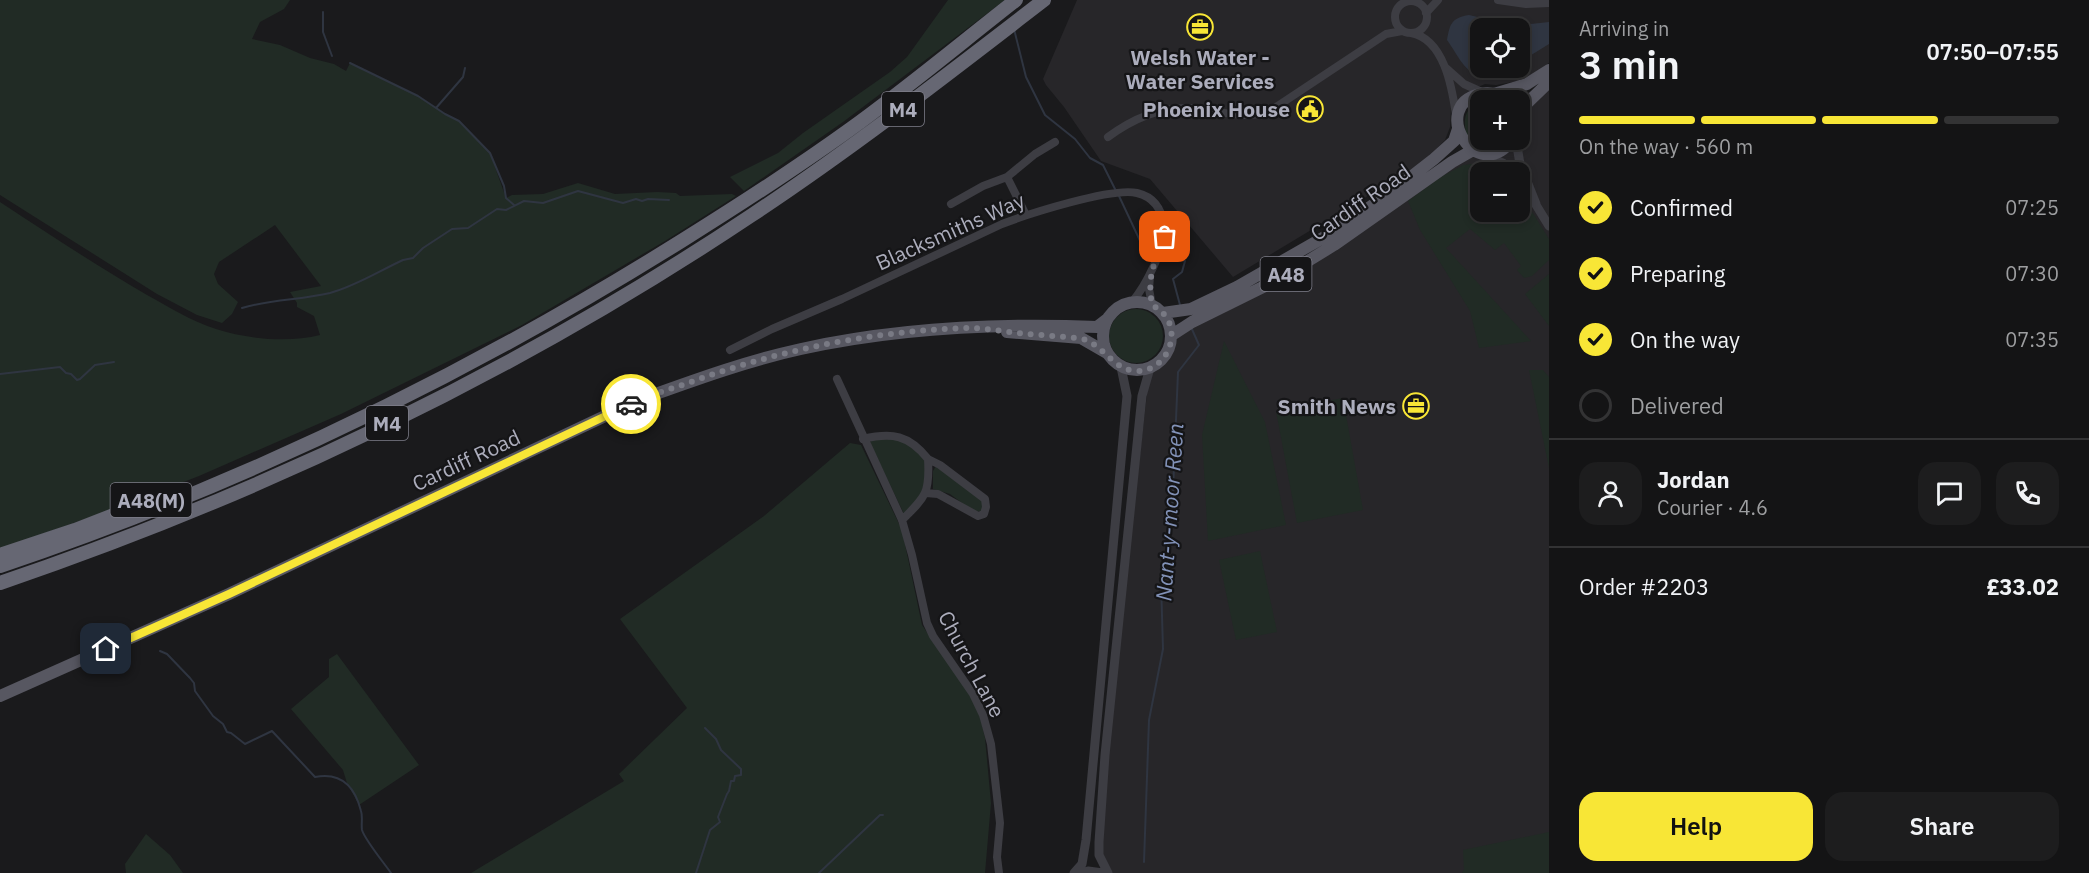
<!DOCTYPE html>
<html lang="en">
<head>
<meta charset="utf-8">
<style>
	:root { --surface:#141415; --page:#1d1d1e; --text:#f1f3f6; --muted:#9d9ea0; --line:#333334; --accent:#f8e636 }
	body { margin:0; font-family:"IBM Plex Sans",sans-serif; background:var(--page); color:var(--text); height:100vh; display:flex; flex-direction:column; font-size:22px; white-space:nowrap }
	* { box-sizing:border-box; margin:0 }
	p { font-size:20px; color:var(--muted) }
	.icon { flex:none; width:33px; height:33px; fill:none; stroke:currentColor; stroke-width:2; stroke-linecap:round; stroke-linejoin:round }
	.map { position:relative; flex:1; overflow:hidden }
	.panel { display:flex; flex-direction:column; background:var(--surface); width:540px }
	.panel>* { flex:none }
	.buttons { position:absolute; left:1470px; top:18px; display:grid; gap:12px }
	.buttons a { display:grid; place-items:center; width:60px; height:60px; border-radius:12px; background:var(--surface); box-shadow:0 3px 9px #0003,0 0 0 2px var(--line); font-size:30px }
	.pin { position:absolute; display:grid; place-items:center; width:51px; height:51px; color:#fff; margin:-26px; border-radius:12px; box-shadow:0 3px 9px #0006 }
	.courier { position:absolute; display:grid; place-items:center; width:60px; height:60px; margin:-30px; border:4px solid #f8e636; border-radius:50%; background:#fff; color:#222; box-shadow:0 2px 8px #0007 }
	.headline em { font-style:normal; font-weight:600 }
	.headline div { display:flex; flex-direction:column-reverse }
	.headline { display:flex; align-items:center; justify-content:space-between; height:102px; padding:0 30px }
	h1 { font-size:39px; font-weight:600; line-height:45px }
	.bar { display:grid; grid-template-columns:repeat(4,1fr); gap:9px 6px; align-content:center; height:72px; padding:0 30px }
	.bar i { height:8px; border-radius:4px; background:var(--line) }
	.bar .on { background:var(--accent) }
	.bar p { grid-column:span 4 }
	.line { display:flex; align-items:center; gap:15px; padding:0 30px; border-top:2px solid var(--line) }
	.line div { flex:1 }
	.round { display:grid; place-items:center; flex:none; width:63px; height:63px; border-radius:18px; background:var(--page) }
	ol { padding:0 30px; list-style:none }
	li { display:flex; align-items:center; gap:18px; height:66px }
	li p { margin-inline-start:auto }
	li .icon { padding:6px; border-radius:50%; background:var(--accent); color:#111; stroke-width:4 }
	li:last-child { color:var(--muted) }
	li i { width:33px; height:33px; border:3px solid var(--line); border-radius:50% }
	.cta { display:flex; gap:12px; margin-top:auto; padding:12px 30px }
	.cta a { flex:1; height:69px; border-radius:18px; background:var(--accent); color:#111; font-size:24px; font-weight:600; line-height:69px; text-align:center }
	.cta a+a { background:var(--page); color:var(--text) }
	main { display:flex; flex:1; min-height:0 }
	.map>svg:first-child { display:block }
	.built { fill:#272629; fill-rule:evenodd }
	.green { fill:#212b25 }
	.water { fill:#2f3541 }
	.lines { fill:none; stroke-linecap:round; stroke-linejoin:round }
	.stream { stroke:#2f3541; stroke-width:2 }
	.minor { stroke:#3d3d43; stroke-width:8 }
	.tertiary { stroke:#3d3d43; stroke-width:9 }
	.primary { stroke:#575761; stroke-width:12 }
	.motorway { stroke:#666773; stroke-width:14 }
	.done { stroke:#797a84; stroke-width:6; stroke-dasharray:0 10.8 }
	.route { stroke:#f8e636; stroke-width:8 }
	.labels { text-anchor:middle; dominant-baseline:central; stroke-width:4.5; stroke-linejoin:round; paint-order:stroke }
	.shield { fill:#151517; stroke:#7f7f8a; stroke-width:1.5 }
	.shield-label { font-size:20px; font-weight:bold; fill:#acadbc }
	.poi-label { font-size:21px; font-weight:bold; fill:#acadbc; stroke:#151517; text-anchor:end }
	.street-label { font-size:21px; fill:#acadbc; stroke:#151517 }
	.water-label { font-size:22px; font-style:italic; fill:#8292b8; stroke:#151517 }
</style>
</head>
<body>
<main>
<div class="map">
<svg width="1549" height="873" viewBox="0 0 1549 873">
	<rect width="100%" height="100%" fill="#1a1a1c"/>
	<path class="built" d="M1077 0H1549V63L1524 80 1496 85 1485 84 1469 91 1451 108 1450 127 1445 140 1424 162 1233 277 1150 179 1101 161 1064 107 1046 85 1043 79ZM1480 28H1520V68H1480Z
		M1549 82V873H1108L1102 864 1105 755 1150 368 1165 357 1170 347 1172 335 1277 280 1452 162 1520 140V110ZM1480 172H1520V212H1480Z"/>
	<path class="green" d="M0 0H290L284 9 260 22 252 39 280 45 310 58 334 64 346 71 350 63 418 96 445 114 459 121 490 153 506 198 512 195 543 194 578 183 615 194 657 192 676 193 680 196 732 194 736 196 665 241 522 325 341 414 199 476 122 506 0 549V202C49 234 97 266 147 295 169 307 191 321 216 329 247 339 288 343 320 335L314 316 297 307V303L290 292 321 286 275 225 219 262 214 274 218 284 238 302 232 314 222 323 197 315 157 294 0 195Z
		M948 0H1005L843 122 744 191 730 177 778 153 803 133 890 72 907 57Z
		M1480 102V140H1506L1497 146 1483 148 1467 138C1463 121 1463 109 1480 102Z
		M1481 163 1496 167 1504 172H1480V212H1520V192L1549 239V260L1532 276 1524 278 1517 270 1521 266 1504 243 1495 250 1470 229 1446 248 1531 341 1479 348 1470 311 1420 230 1408 201 1441 177 1463 165Z
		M1549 274V326L1525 294Z
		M1109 336a27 27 0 1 1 54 0a27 27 0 1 1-54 0Z
		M1224 341 1265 422 1286 525 1208 541 1202 435Z
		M1529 370H1543L1549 377V468Z
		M1343 398 1363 510 1297 523 1276 411Z
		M872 439H903L924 456 926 467 923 494 904 514 870 443Z
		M850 443 861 445 902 530 922 625 972 698 979 712 985 738 991 803 985 873H471L624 781 619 774 687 708 620 619 764 516Z
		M936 466 983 499 982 511 974 512 950 494 933 489V471Z
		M1260 551 1277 632 1236 640 1219 560Z
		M337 654 419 765 359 805 347 783 343 770 291 709 329 677V659Z
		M1549 832V873H1462L1464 869 1463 850Z
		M146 834 170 855 183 873H126L125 864Z"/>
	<path class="water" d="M1469 15 1486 19 1493 23V28H1480V68H1498C1470 88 1461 59 1447 40 1450 24 1451 18 1469 15Z
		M1549 22V44L1528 57 1520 38V28H1515L1514 26Z"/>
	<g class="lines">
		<path class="stream" d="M323 12V32L332 56
			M1014 29 1026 77 1045 115 1075 139 1090 158 1103 165 1116 191
			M350 63 418 96 445 114 459 121 490 153 504 186 506 198 514 205
			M436 108 463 77 465 68
			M1119 196 1142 245 1185 261 1182 272 1173 279 1180 305
			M242 308C271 299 301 300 330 293 356 286 379 271 403 260L413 258 423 248 452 229 468 228 497 209 506 210 524 201 543 203 578 191 623 203 636 199 642 201 648 199 669 200
			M0 374 60 367 66 373 71 374 77 380 80 379 95 365 114 362
			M160 651 167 654 190 678 194 683 195 691 213 716 223 724 227 732 231 733 245 744 272 731 315 777C341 772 355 787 361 811 363 817 361 824 362 830 365 840 384 863 391 873
			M1144 862 1149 720 1163 649 1161 582 1172 515 1178 372 1199 345 1191 327
			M696 873 710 830 720 822 718 817 727 794 729 791 731 781H734L735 776 741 775V769L721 750 716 739 705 728
			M819 873 880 815H883"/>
		<path class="minor" d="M1498 0 1526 4 1549 3
			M1395 17a16 16 0 1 1 32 0a16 16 0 1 1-32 0Z
			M1426 13 1438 0
			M1411 33C1444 39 1452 87 1456 115
			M1446 68 1464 84 1484 93
			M1108 137C1135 117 1165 104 1200 109 1225 112 1249 121 1273 109L1386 34 1402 31
			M1007 177 1026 215
			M951 204 983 186 1007 177 1035 154 1055 142
			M1150 277 1149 289 1152 305
			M730 350 772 329 842 299 1002 224C1028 214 1112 187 1137 193 1154 197 1162 210 1164 226 1167 245 1145 287 1132 302
			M837 379 902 520 912 555 927 623 933 636 973 694 983 715 991 744 1000 823 997 857 999 873
			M863 439C892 432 909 435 928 459 930 492 926 497 902 520
			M926 493 938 494 978 516 984 514 986 507 985 499 940 465 928 459"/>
		<path class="tertiary" d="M1516 140 1520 164 1536 204
			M1485 155 1503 163 1513 172
			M1533 200 1549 226
			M1074 873 1082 864 1086 840 1127 396 1121 367
			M1081 873 1088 871 1103 873
			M1108 873 1099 855V842L1105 755 1142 396 1150 368"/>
		<path class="primary" d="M1494 94 1527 84 1549 70
			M1507 100C1499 94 1490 92 1480 94 1428 106 1477 187 1512 140
			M1520 110 1549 82
			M1103 336a34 34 0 1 1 68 0a34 34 0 1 1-68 0Z
			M1163 313 1191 309 1237 287 1335 231 1389 194 1434 159 1454 141 1458 129
			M1007 332 1081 338 1107 353
			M1172 335 1192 322 1277 280 1334 245 1452 162 1473 150
			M0 696 229 594 639 400C692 381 746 361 801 349 897 328 999 323 1097 327L1106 320"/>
		<path class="motorway" d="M0 555 75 530 142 504
			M0 566C239 486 469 374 683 240 739 205 795 169 849 130 906 89 961 43 1016 0
			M0 583C264 493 520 370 752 215 853 148 948 74 1044 0"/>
	</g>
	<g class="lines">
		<path class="done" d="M631 404C650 395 671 389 691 382 779 350 873 331 968 328 984 328 1001 331 1018 333 1037 335 1057 336 1077 338 1101 340 1111 369 1135 371 1159 373 1177 347 1170 325 1167 315 1160 310 1152 305 1147 276 1154 263 1165 237"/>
		<path class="route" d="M106 649 229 594 631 404"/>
	</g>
	<defs>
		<g id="office-ring" transform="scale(1.35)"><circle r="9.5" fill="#151517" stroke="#f8e636" stroke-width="1.5"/><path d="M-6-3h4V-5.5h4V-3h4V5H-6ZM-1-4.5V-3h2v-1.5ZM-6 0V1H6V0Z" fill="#f8e636"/></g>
		<g id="civic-ring" transform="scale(1.35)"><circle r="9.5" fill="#151517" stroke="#f8e636" stroke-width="1.5"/><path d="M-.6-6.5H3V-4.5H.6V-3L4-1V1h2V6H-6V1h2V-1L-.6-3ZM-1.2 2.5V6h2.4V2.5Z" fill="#f8e636"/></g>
	</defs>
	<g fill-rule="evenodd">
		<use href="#office-ring" x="1200" y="27"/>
		<use href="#civic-ring" x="1310" y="109"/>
		<use href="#office-ring" x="1416" y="406"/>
	</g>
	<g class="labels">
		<g class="shield">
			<rect x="882" y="92" width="42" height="34" rx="4.5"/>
			<rect x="1260.5" y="257" width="51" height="34" rx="4.5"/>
			<rect x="366" y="406" width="42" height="34" rx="4.5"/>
			<rect x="110.5" y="483" width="81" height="34" rx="4.5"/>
		</g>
		<g class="shield-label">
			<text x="903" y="109">M4</text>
			<text x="1286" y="274">A48</text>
			<text x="387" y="423">M4</text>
			<text x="151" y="500">A48(M)</text>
		</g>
		<g class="poi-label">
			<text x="1200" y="57" text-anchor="middle">Welsh Water -<tspan x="1200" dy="24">Water Services</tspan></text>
			<text x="1290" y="109">Phoenix House</text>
			<text x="1396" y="406">Smith News</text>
		</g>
		<g class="street-label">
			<text transform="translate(1360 202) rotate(-35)">Cardiff Road</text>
			<text transform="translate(950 231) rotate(-24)">Blacksmiths Way</text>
			<text transform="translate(466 460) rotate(-25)">Cardiff Road</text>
			<text transform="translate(972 664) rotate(62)">Church Lane</text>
		</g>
		<g class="water-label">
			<text transform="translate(1169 512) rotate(-86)">Nant-y-moor Reen</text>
		</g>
	</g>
</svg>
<div class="buttons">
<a><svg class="icon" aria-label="locate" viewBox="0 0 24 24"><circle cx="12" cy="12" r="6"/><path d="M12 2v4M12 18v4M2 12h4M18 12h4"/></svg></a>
<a>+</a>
<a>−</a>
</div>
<div class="pin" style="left:1165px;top:237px;background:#ea580c"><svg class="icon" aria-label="bag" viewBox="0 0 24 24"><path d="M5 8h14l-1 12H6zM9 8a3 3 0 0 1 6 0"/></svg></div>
<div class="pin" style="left:106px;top:649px;background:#1f2937"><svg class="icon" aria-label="home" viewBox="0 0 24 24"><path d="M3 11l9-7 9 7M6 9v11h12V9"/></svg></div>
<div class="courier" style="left:631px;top:404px"><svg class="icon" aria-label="car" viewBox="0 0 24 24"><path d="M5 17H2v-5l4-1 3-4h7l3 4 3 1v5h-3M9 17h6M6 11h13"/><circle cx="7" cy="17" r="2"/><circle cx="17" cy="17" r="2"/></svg></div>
</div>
<section class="panel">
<div class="headline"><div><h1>3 min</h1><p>Arriving in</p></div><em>07:50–07:55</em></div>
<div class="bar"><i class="on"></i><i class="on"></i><i class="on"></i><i></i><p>On the way · 560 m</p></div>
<ol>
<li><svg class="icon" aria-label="check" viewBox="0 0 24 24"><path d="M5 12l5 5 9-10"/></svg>Confirmed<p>07:25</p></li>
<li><svg class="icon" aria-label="check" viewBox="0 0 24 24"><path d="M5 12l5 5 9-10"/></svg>Preparing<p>07:30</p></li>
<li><svg class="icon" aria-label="check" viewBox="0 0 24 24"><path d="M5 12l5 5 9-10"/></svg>On the way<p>07:35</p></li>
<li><i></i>Delivered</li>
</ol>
<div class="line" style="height:108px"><a class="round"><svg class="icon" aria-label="person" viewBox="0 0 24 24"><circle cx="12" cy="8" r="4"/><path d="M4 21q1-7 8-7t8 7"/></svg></a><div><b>Jordan</b><p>Courier · 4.6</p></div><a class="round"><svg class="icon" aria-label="chat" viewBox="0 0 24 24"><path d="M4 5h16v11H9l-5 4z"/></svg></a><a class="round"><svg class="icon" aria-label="phone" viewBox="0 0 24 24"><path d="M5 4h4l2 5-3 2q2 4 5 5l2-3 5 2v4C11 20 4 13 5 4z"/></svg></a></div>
<div class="line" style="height:78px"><div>Order #2203</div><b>£33.02</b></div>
<div class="cta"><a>Help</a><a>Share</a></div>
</section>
</main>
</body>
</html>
